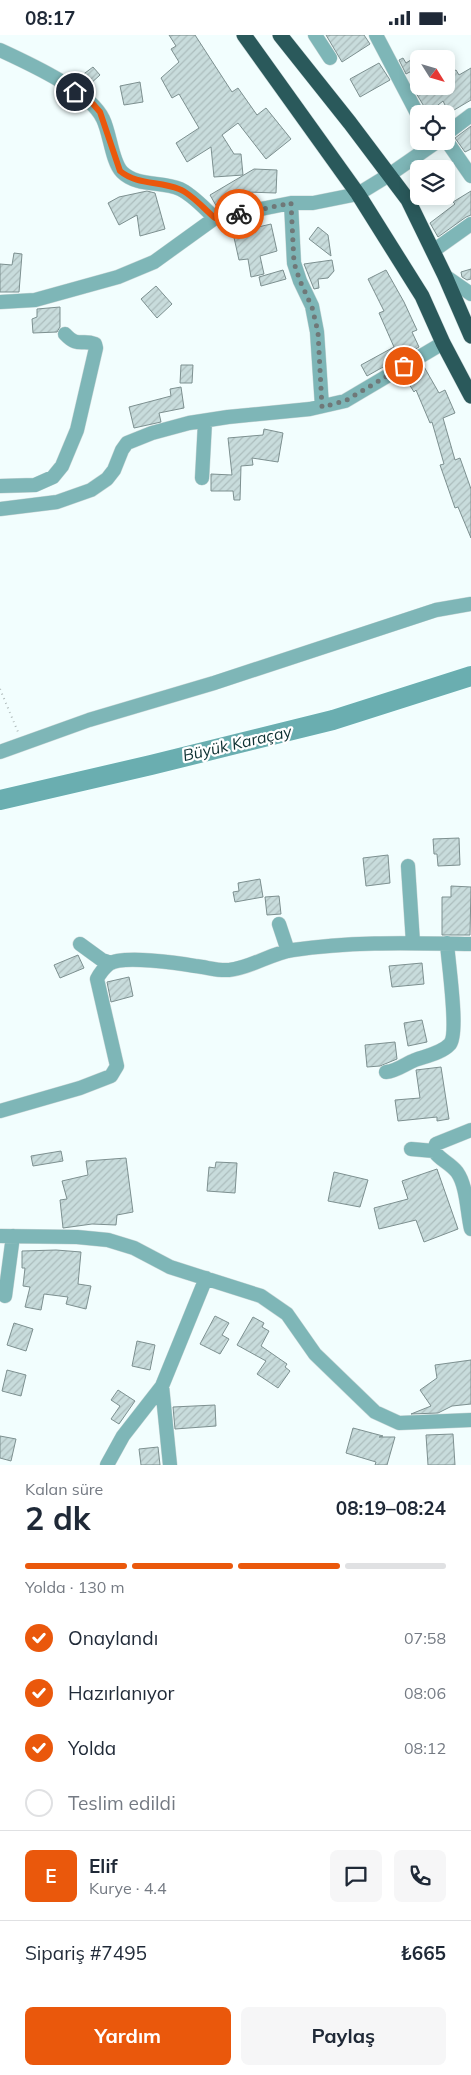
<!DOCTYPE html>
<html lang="tr">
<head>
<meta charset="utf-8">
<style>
	:root { --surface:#fff; --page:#f6f6f7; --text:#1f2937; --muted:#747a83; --line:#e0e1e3; --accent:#ea580c }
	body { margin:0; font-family:Mulish,sans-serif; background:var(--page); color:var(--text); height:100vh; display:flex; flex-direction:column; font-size:19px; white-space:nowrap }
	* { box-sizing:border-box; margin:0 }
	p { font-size:16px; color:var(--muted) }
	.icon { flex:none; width:28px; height:28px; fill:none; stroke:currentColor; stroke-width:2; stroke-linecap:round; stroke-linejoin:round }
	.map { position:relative; height:1430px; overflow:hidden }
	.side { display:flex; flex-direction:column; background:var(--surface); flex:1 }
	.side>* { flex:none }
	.needle { width:32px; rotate:127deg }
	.fabs { position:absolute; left:410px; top:15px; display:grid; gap:10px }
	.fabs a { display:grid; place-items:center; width:45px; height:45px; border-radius:8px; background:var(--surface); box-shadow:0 2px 12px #0003; font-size:25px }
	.pin { position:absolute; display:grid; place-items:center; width:42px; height:42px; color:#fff; margin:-21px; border:2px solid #fff; border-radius:50%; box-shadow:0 1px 5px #0007 }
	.courier { position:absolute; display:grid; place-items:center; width:50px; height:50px; margin:-25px; border:4px solid #ea580c; border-radius:50%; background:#fff; color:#222; box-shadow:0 1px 6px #0007 }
	.headline em { font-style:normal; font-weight:700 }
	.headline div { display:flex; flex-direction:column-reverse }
	.headline { display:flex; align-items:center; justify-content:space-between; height:85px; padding:0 25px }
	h1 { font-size:32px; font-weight:700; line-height:38px }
	.bar { display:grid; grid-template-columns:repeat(4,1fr); gap:8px 5px; align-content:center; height:60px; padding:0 25px }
	.bar i { height:6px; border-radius:4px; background:var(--line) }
	.bar .selected { background:var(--accent) }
	.bar p { grid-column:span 4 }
	.line { display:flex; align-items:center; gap:12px; padding:0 25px; border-top:1px solid var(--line) }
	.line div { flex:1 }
	.round { display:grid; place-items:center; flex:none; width:52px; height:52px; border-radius:8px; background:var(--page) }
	ol { padding:0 25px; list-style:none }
	li { display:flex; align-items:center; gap:15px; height:55px }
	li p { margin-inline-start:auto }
	li .icon { padding:5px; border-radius:50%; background:var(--accent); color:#fff; stroke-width:4 }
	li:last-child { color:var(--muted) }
	li i { width:28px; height:28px; border:2px solid var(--line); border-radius:50% }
	.cta { display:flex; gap:10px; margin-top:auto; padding:10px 25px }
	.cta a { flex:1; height:58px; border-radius:8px; background:var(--accent); color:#fff; font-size:20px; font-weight:700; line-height:58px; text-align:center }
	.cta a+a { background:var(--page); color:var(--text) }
	.status { display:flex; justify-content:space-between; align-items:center; height:35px; padding:0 25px; background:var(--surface); direction:ltr }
	.status svg { height:14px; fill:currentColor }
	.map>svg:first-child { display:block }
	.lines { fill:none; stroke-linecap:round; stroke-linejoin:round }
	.river { stroke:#6aaeb0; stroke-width:20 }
	.building { fill:url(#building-hatch); stroke:#7d9090 }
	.minor-casing { stroke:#ced9d9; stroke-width:15 }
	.highway-casing { stroke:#ced9d9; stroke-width:16 }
	.path { stroke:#b0bbbb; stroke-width:2; stroke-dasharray:1 4; stroke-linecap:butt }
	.minor { stroke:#7eb6b7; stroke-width:14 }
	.highway { stroke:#2a595b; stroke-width:15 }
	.done { stroke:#6f7878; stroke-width:5; stroke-dasharray:0 9 }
	.route { stroke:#ea580c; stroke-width:6 }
	.labels { text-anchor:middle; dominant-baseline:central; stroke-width:4.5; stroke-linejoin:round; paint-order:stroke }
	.water-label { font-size:16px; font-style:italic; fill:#0d3031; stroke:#fff }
</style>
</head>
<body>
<div class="status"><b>08:17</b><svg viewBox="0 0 49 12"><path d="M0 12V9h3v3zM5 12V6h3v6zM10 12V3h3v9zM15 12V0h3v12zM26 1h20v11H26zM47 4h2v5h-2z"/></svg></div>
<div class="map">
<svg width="471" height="1430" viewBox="0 0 471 1430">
	<defs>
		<pattern id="building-hatch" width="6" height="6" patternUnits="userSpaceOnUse" patternTransform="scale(1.25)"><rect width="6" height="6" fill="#c8dcdc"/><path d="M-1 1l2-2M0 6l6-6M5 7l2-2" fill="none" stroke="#acbdbd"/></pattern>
	</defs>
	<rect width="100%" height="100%" fill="#f2fefe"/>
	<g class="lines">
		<path class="river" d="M0 765 151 730 333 685 471 641"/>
	</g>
	<path class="building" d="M169 0H195L232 57 238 53 257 80 266 73 291 104 266 124 238 88 222 100 234 119H241L243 140 214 142 211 112 187 127 176 108 199 93 179 59 172 63 161 43 179 27 171 14 176 11Z
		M326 0H364L370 9 342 27Z
		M403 23 406 28 414 23 419 32 406 39 399 25Z
		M379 28 390 45 360 62 350 44Z
		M93 32 100 40 89 50 81 41Z
		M471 33V65L449 78 443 66 428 78 416 58 425 51H446V40L456 35 459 40Z
		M140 47 143 67 124 70 120 51Z
		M471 91V114L465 117 455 103Z
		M254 134 277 135 276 158 246 157V164H234L218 174 210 160Z
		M147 156 155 158 165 194 140 201 137 180 119 190 108 168 119 162Z
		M471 156V180L466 182 438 202 430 188 455 169 453 167Z
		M271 189 277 216 260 221 264 239 251 242 248 224 239 225 233 198Z
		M318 192 328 200 331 221 309 204Z
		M14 218 22 219 19 257H0V229L12 230Z
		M332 225 334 236 328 243 318 244 319 253 314 254 304 229Z
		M471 234V244L467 245 462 242 461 237Z
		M283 235 286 244 261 251 259 242Z
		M386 235 404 267 417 295 412 297 419 312 367 341 361 330 394 312 379 278 384 276 368 244Z
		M156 251 172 269 157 283 141 264Z
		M60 272V292L57 297 33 298 32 284 37 282V274Z
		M181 330H193L192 348H180Z
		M423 330 439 358 445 355 455 378 443 383 455 425 460 423 471 454V503L458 472 455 473 440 430 444 429 432 387 430 388 416 355 414 357 404 341Z
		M181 352 184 373 159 378 161 387 134 393 129 372 171 361 170 354Z
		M264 394 283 398 278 427 252 423 253 430 241 431 240 465H234L233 456H211V439L232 440 228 403 263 400Z
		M459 803 460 830 438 831 437 819H434L433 804Z
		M388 820 390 848 366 851 363 823Z
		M260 844 263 862 235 867 233 857 239 856 238 848Z
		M451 851 471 852 470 900H442V862H451Z
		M279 861 281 879 267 880 265 862Z
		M78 920 84 933 60 943 54 930Z
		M422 928 424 949 392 952 389 931Z
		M129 942 133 961 111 967 107 947Z
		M422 985 427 1007 408 1011 404 988Z
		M395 1007 397 1024 380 1031 367 1032 365 1010Z
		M441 1032 449 1084 437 1086V1082L398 1086 395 1065 420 1063 416 1035Z
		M61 1116 63 1126 33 1131 31 1121Z
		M126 1123 133 1177 117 1180 116 1190 92 1189 63 1193 60 1165 67 1164 62 1146 88 1140 86 1126Z
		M216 1127 237 1128 235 1158 207 1156 209 1132 215 1133Z
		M437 1134 458 1194 424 1207 416 1185 379 1194 374 1173 408 1164 402 1146Z
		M334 1137 368 1145 360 1172 328 1166Z
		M56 1215 81 1217 78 1249 91 1251 86 1274 66 1269 68 1262 44 1259 41 1275 25 1272 30 1252 23 1251 25 1233H22V1216Z
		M215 1281 229 1288 222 1300 229 1304 220 1319 200 1309Z
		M253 1282 264 1288 262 1292 269 1296 261 1311 287 1329 285 1332 290 1336 278 1353 257 1339 266 1326 237 1310Z
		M14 1288 33 1294 26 1316 7 1310Z
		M137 1306 155 1310 150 1335 132 1331Z
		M471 1325V1369L452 1371 438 1378 411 1379 431 1371 420 1355 437 1343 435 1330Z
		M7 1335 26 1340 21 1361 2 1356Z
		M118 1355 135 1366 119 1389 111 1384 120 1371 111 1365Z
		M215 1370 216 1391 175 1394 173 1372Z
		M353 1393 383 1401 379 1402H395L387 1430H375L376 1427 346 1418Z
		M453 1399 455 1430H428L426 1400Z
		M0 1401 16 1404 11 1426 0 1423Z
		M158 1412 160 1430H141L139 1414Z"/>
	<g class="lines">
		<g class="minor-casing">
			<path id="minor" d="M315 0 330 23
				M376 0 419 82
				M0 15C28 28 90 56 103 84 110 98 112 127 122 137 137 152 162 146 180 154 193 160 205 174 215 183
				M446 99 471 80
				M446 105 471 141
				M291 168 294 228 300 246 312 271 317 297 322 371
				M433 216 471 189
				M445 241 471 259
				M0 267 35 265 118 242 154 227 215 183 291 168H313L358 159 389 140 438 106
				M202 443 205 387
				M0 451 35 450 53 442 62 431 77 395 96 313 95 309C82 304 78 313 65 299
				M0 474 57 467 91 455 107 444 114 435 122 415 127 408 152 398 189 388 228 382 310 374 345 366 443 308
				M0 717 89 685 214 648 436 575 471 569
				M408 831 413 908
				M279 889 288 916
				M80 909 102 925 111 928
				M386 1037C397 1036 405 1029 415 1025 426 1021 442 1018 450 1009 459 998 448 926 447 908
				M0 1076 80 1053 111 1041 117 1031 97 944C100 938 104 933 109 929 122 920 179 928 195 931 207 932 217 936 229 935 251 933 271 918 293 915 352 906 412 908 471 909
				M471 1095 436 1109 434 1116C440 1125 450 1128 457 1137 467 1151 467 1177 471 1194
				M411 1114 434 1116
				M0 1201 77 1202 108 1205 134 1213 170 1232 261 1261 287 1279 315 1319 375 1377 399 1388 471 1385
				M5 1261 13 1201
				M162 1351 170 1430
				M107 1430 123 1401 162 1351 206 1243"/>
		</g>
		<g class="highway-casing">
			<path id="highway" d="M244 0 358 159 422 261 443 308 471 361
				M280 0 350 88 408 165 445 241 471 301"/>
		</g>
		<path class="path" d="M0 654 18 697"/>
		<use href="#minor" class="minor"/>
		<use href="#highway" class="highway"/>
	</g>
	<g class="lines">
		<path class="done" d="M239 179 291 168 294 228 300 246 312 272 318 297 322 372 345 366 404 331"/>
		<path class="route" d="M75 57 93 69 100 77 120 136C137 150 159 146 179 154 192 159 204 174 215 183L239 179"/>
	</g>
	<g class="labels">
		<g class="water-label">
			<text transform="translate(237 708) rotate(-13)">Büyük Karaçay</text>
		</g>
	</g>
</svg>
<div class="fabs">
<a><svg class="needle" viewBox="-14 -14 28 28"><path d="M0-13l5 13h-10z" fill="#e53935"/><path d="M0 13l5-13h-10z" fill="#747a83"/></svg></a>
<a><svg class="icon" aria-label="locate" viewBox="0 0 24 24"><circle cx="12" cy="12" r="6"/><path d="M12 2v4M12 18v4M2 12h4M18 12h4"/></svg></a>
<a><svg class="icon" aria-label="layers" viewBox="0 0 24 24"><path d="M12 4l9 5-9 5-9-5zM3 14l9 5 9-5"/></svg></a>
</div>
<div class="pin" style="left:404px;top:331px;background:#ea580c"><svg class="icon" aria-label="bag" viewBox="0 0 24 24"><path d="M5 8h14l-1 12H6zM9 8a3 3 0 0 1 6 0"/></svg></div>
<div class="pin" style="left:75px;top:57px;background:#1f2937"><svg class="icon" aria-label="home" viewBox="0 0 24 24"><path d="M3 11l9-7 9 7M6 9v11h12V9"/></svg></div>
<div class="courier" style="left:239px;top:179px"><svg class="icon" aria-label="bike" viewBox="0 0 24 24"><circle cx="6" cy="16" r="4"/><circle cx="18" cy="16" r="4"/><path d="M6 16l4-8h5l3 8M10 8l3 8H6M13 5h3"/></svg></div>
</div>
<section class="side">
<div class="headline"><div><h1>2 dk</h1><p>Kalan süre</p></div><em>08:19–08:24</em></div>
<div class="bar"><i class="selected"></i><i class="selected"></i><i class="selected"></i><i></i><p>Yolda · 130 m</p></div>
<ol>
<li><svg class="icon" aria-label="check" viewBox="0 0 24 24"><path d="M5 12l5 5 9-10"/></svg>Onaylandı<p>07:58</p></li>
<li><svg class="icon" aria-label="check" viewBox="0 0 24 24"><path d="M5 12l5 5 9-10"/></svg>Hazırlanıyor<p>08:06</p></li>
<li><svg class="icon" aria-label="check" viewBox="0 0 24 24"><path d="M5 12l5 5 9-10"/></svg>Yolda<p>08:12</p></li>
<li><i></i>Teslim edildi</li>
</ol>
<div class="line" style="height:90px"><b class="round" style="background:var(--accent);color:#fff">E</b><div><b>Elif</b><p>Kurye · 4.4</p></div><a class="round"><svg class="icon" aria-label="chat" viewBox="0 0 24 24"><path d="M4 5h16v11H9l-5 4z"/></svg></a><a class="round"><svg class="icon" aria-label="phone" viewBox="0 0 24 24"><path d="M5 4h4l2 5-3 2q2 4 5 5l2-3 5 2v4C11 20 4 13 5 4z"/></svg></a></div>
<div class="line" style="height:65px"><div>Sipariş #7495</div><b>₺665</b></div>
<div class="cta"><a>Yardım</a><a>Paylaş</a></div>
</section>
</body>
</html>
